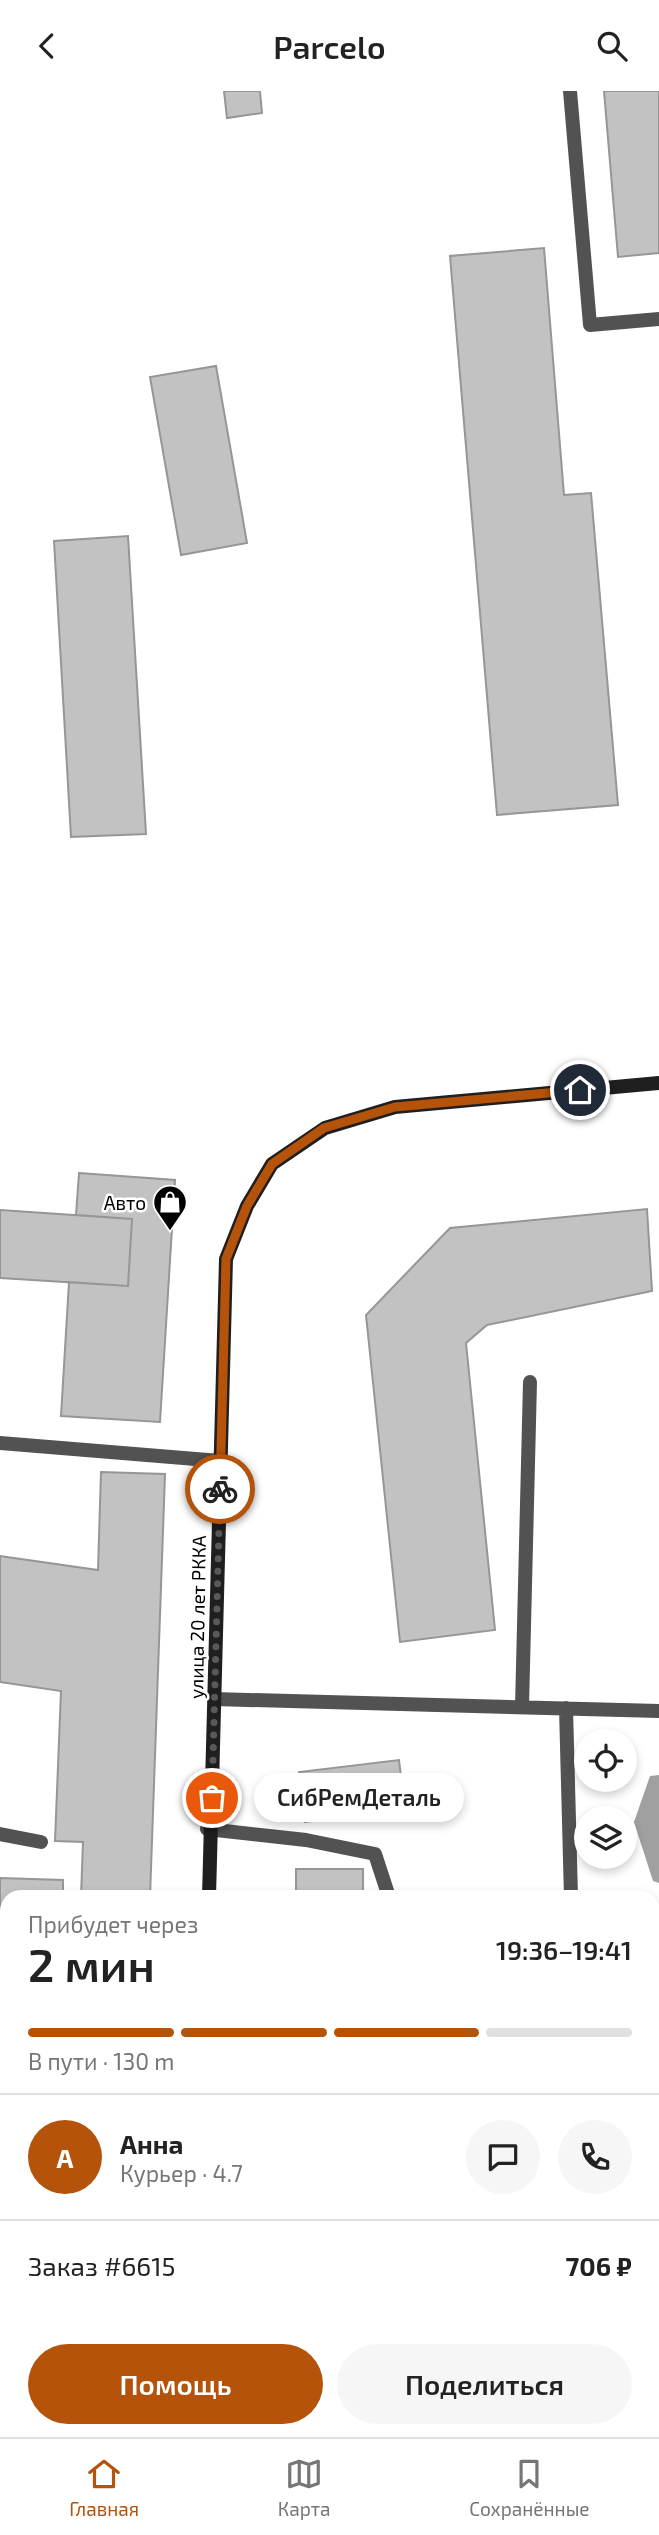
<!DOCTYPE html>
<html lang="ru">
<head>
<meta charset="utf-8">
<style>
	:root { --surface:#fff; --page:#f6f6f6; --text:#222; --muted:#767676; --line:#e0e0e0; --accent:#b45309 }
	body { margin:0; font-family:"Exo 2",sans-serif; background:var(--page); color:var(--text); height:100vh; display:flex; flex-direction:column; font-size:26px; white-space:nowrap }
	* { box-sizing:border-box; margin:0 }
	p { font-size:23px; color:var(--muted) }
	.icon { flex:none; width:38px; height:38px; fill:none; stroke:currentColor; stroke-width:2; stroke-linecap:round; stroke-linejoin:round }
	.map { position:relative; flex:1; overflow:hidden }
	.drawer { position:absolute; left:0px; top:1799px; width:660px; height:548px; display:flex; flex-direction:column; background:var(--surface); border-radius:21px 21px 0 0; box-shadow:0 4px 10px #0003 }
	.drawer>* { flex:none }
	.buttons { position:absolute; left:574px; top:1638px; display:grid; gap:14px }
	.buttons a { display:grid; place-items:center; width:63px; height:63px; border-radius:50%; background:var(--surface); box-shadow:0 4px 10px #0003; font-size:35px }
	.pin { position:absolute; display:grid; place-items:center; width:60px; height:60px; color:#fff; margin:-30px; border:4px solid #fff; border-radius:50%; box-shadow:0 2px 7px #0007 }
	.courier { position:absolute; display:grid; place-items:center; width:70px; height:70px; margin:-35px; border:5px solid #b45309; border-radius:50%; background:#fff; color:#222; box-shadow:0 2px 9px #0007 }
	.bubble { position:absolute; height:49px; border-radius:24px; background:var(--surface); box-shadow:0 4px 10px #0003; font-size:23px; font-weight:600; line-height:49px; text-align:center }
	.headline em { font-style:normal; font-weight:600 }
	.headline div { display:flex; flex-direction:column-reverse }
	.headline { display:flex; align-items:center; justify-content:space-between; height:119px; padding:0 28px }
	h1 { font-size:46px; font-weight:600; line-height:52px }
	.bar { display:grid; grid-template-columns:repeat(4,1fr); gap:10px 7px; align-content:center; height:84px; padding:0 28px }
	.bar i { height:9px; border-radius:5px; background:var(--line) }
	.bar .current { background:var(--accent) }
	.bar p { grid-column:span 4 }
	.line { display:flex; align-items:center; gap:18px; padding:0 28px; border-top:2px solid var(--line) }
	.line div { flex:1 }
	.round { display:grid; place-items:center; flex:none; width:74px; height:74px; border-radius:37px; background:var(--page) }
	.primary-button { display:flex; gap:14px; margin-top:auto; padding:14px 28px }
	.primary-button a { flex:1; height:80px; border-radius:42px; background:var(--accent); color:#fff; font-size:28px; font-weight:600; line-height:80px; text-align:center }
	.primary-button a+a { background:var(--page); color:var(--text) }
	header { display:flex; justify-content:space-between; align-items:center; height:91px; padding:0 28px; background:var(--surface); font-size:32px; font-weight:600 }
	.tabs { display:flex; justify-content:space-around; align-items:center; height:98px; border-top:2px solid var(--line); background:var(--surface); font-size:19px; color:var(--muted) }
	.tabs a { display:grid; justify-items:center; gap:4px }
	.tabs .current { color:var(--accent) }
	.map>svg:first-child { display:block }
	.water { fill:#a0a0a0 }
	.building { fill:#c2c2c2; stroke:#969696; stroke-width:2 }
	.lines { fill:none; stroke-linecap:round; stroke-linejoin:round }
	.service { stroke:#525252; stroke-width:14 }
	.minor { stroke:#525252; stroke-width:14 }
	.secondary { stroke:#1f1f1f; stroke-width:14 }
	.done { stroke:#595959; stroke-width:7; stroke-dasharray:0 12.6 }
	.route { stroke:#b45309; stroke-width:9 }
	.labels { text-anchor:middle; dominant-baseline:central; stroke-width:5; stroke-linejoin:round; paint-order:stroke }
	.poi-label { font-size:19px; fill:#000; stroke:#fff; text-anchor:end }
	.street-label { font-size:19px; fill:#000; stroke:#fff }
</style>
</head>
<body>
<header><svg class="icon" aria-label="back" viewBox="0 0 24 24"><path d="M15 5l-7 7 7 7"/></svg>Parcelo<svg class="icon" aria-label="search" viewBox="0 0 24 24"><circle cx="10" cy="10" r="6"/><path d="M15 15l6 6"/></svg></header>
<div class="map">
<svg width="659" height="2346" viewBox="0 0 659 2346">
	<rect width="100%" height="100%" fill="#fff"/>
	<path class="water" d="M659 1684V1792L653 1790 634 1731 650 1685Z"/>
	<path class="building" d="M224 0H260L262 22 227 27Z
		M604 0H659V162L618 166Z
		M544 157 564 404 591 402 618 714 497 724 450 165Z
		M216 275 247 452 181 464 150 286Z
		M128 445 146 743 71 746 54 450Z
		M79 1082 175 1089 160 1331 61 1325 69 1191 128 1195 132 1128 76 1124Z
		M647 1118 652 1200 487 1234 466 1252 495 1539 400 1551 366 1224 450 1137Z
		M0 1119 132 1128 128 1195 0 1187Z
		M101 1381 165 1383 150 1806H81L83 1751 55 1750 61 1600 0 1591V1465L98 1479Z
		M399 1669 405 1719 305 1731 299 1681Z
		M296 1778H363V1806H296Z
		M0 1787 63 1789V1806H7V2031H0Z
		M653 2193H659V2252H653Z
		M0 2217 7 2218V2247L0 2246Z"/>
	<g class="lines">
		<path class="service" d="M570 0 590 234 659 228
			M0 1352 220 1370
			M214 1608 659 1620
			M522 1616 530 1291
			M566 1617 571 1806
			M207 1738 306 1749 375 1763 389 1806
			M0 1743 41 1751
			M653 2071 659 2073
			M38 2346V2340"/>
		<path class="minor" d="M297 2340 546 2346"/>
		<path class="secondary" d="M209 1806 226 1168 247 1115 272 1073 325 1037 395 1016 659 992
			M195 2346 196 2340"/>
	</g>
	<g class="lines">
		<path class="done" d="M212 1707 220 1398"/>
		<path class="route" d="M220 1398 226 1168 247 1115 272 1073 324 1037 395 1016 580 999"/>
	</g>
	<defs>
		<g id="shop-pin" transform="scale(1.75)"><path d="M0 17L-7.5 6A9.5 9.5 0 1 1 7.5 6Z" fill="#000" stroke="#fff"/><path d="M-5-2.5h2.3a2.7 3.5 0 0 1 5.4 0H5L5.5 6h-11ZM-1.5-2.5h3a1.5 2.3 0 0 0-3 0Z" fill="#fff"/></g>
	</defs>
	<g fill-rule="evenodd">
		<use href="#shop-pin" x="170" y="1111"/>
	</g>
	<g class="labels">
		<g class="poi-label">
			<text x="146" y="1111">Авто</text>
		</g>
		<g class="street-label">
			<text transform="translate(197 1526) rotate(-89)">улица 20 лет РККА</text>
		</g>
	</g>
</svg>
<div class="buttons">
<a><svg class="icon" aria-label="locate" viewBox="0 0 24 24"><circle cx="12" cy="12" r="6"/><path d="M12 2v4M12 18v4M2 12h4M18 12h4"/></svg></a>
<a><svg class="icon" aria-label="layers" viewBox="0 0 24 24"><path d="M12 4l9 5-9 5-9-5zM3 14l9 5 9-5"/></svg></a>
</div>
<div class="pin" style="left:212px;top:1707px;background:#ea580c"><svg class="icon" aria-label="bag" viewBox="0 0 24 24"><path d="M5 8h14l-1 12H6zM9 8a3 3 0 0 1 6 0"/></svg></div>
<div class="pin" style="left:580px;top:999px;background:#1f2937"><svg class="icon" aria-label="home" viewBox="0 0 24 24"><path d="M3 11l9-7 9 7M6 9v11h12V9"/></svg></div>
<div class="courier" style="left:220px;top:1398px"><svg class="icon" aria-label="bike" viewBox="0 0 24 24"><circle cx="6" cy="16" r="4"/><circle cx="18" cy="16" r="4"/><path d="M6 16l4-8h5l3 8M10 8l3 8H6M13 5h3"/></svg></div>
<div class="bubble" style="left:254px;top:1682px;width:210px">СибРемДеталь</div>
<section class="drawer">
<div class="headline"><div><h1>2 мин</h1><p>Прибудет через</p></div><em>19:36–19:41</em></div>
<div class="bar"><i class="current"></i><i class="current"></i><i class="current"></i><i></i><p>В пути · 130 m</p></div>
<div class="line" style="height:126px"><b class="round" style="background:var(--accent);color:#fff">А</b><div><b>Анна</b><p>Курьер · 4.7</p></div><a class="round"><svg class="icon" aria-label="chat" viewBox="0 0 24 24"><path d="M4 5h16v11H9l-5 4z"/></svg></a><a class="round"><svg class="icon" aria-label="phone" viewBox="0 0 24 24"><path d="M5 4h4l2 5-3 2q2 4 5 5l2-3 5 2v4C11 20 4 13 5 4z"/></svg></a></div>
<div class="line" style="height:91px"><div>Заказ #6615</div><b>706 ₽</b></div>
<div class="primary-button"><a>Помощь</a><a>Поделиться</a></div>
</section>
</div>
<nav class="tabs">
<a class="current"><svg class="icon" aria-label="home" viewBox="0 0 24 24"><path d="M3 11l9-7 9 7M6 9v11h12V9"/></svg>Главная</a>
<a><svg class="icon" aria-label="map" viewBox="0 0 24 24"><path d="M3 6l6-2 6 2 6-2v14l-6 2-6-2-6 2zM9 4v14M15 6v14"/></svg>Карта</a>
<a><svg class="icon" aria-label="saved" viewBox="0 0 24 24"><path d="M7 4h10v16l-5-4-5 4z"/></svg>Сохранённые</a>
</nav>
</body>
</html>
